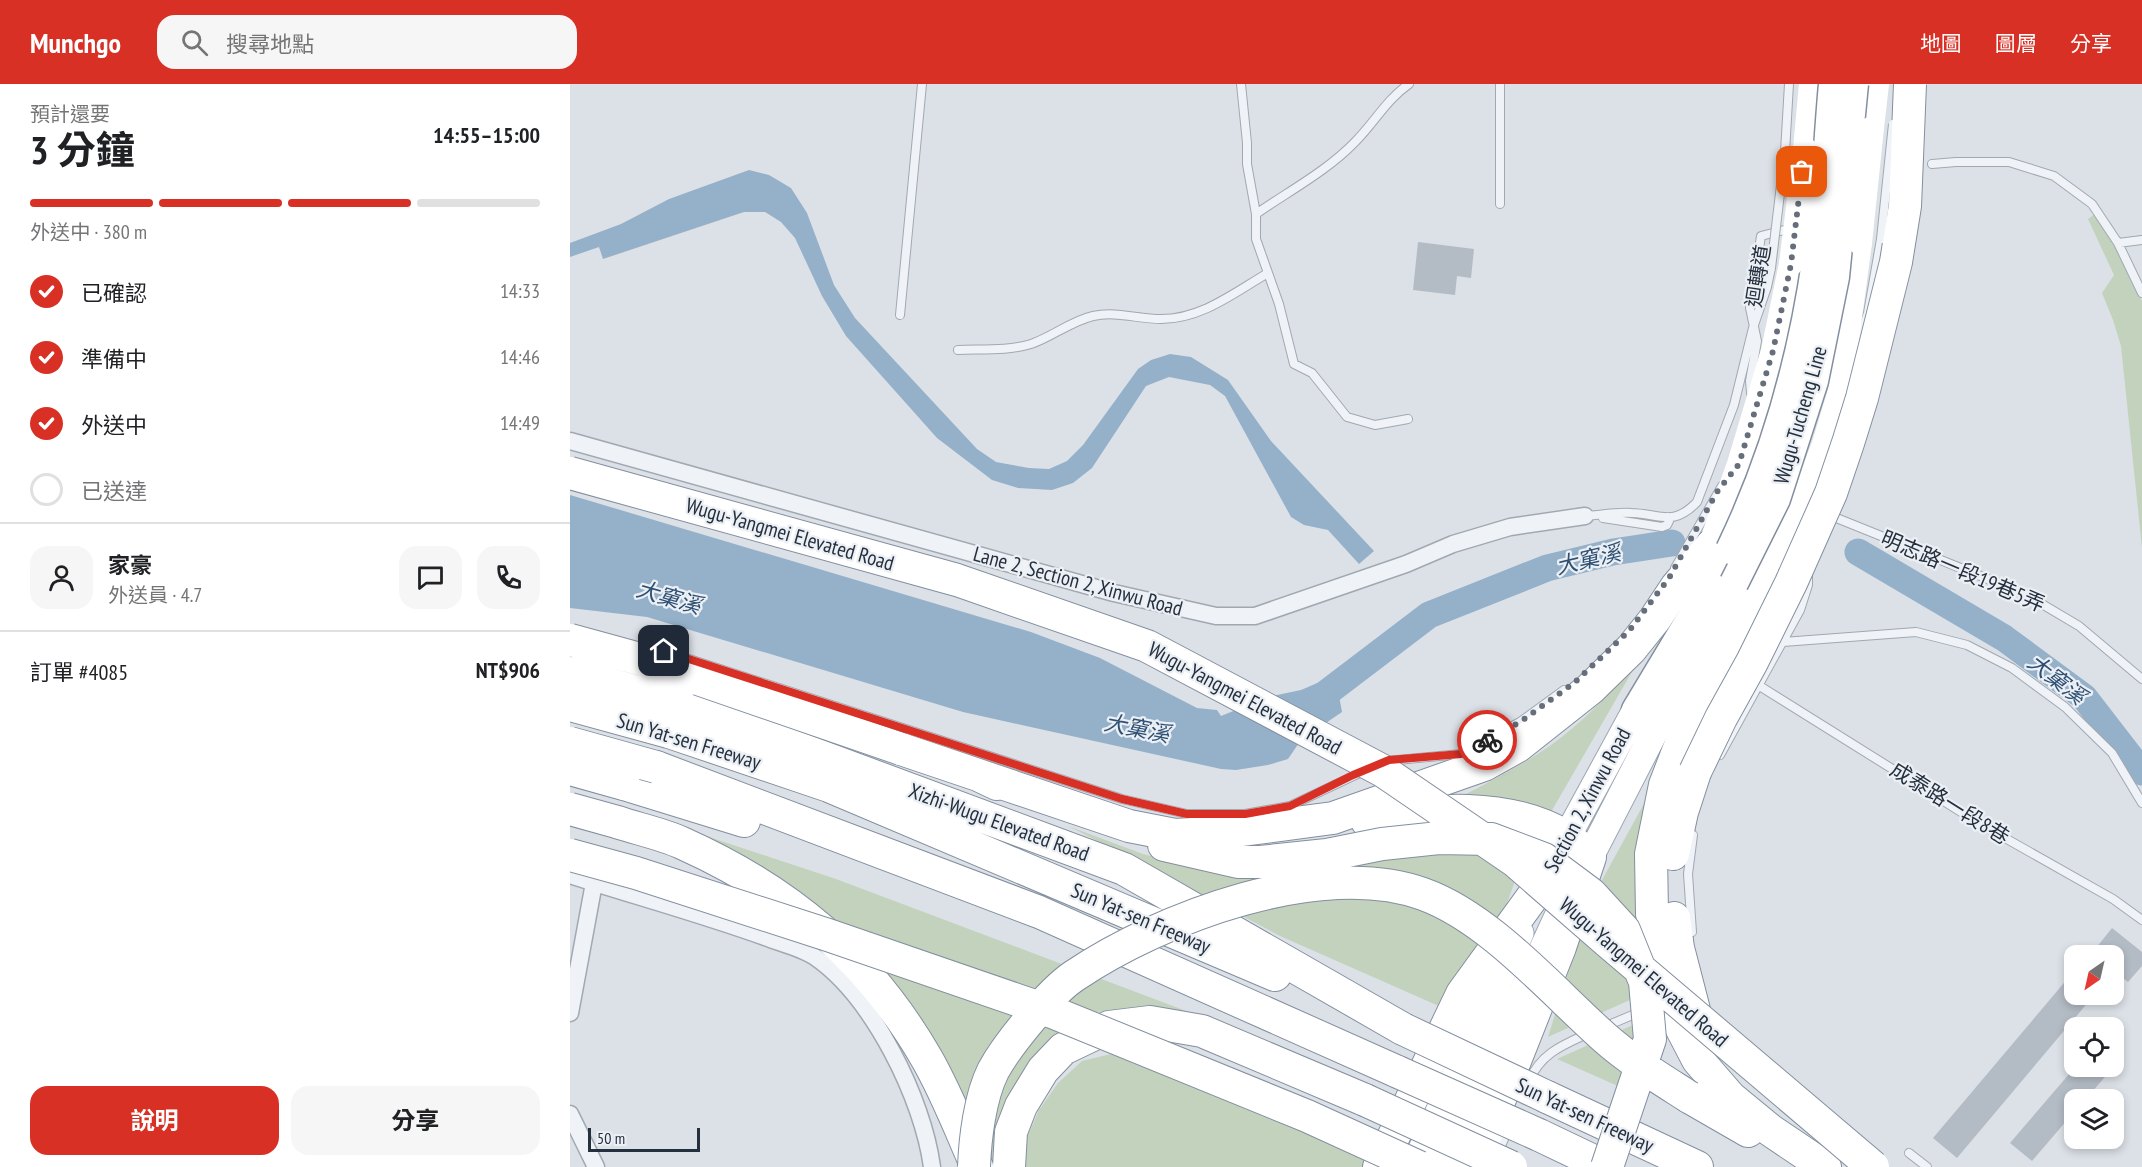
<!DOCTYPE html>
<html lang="zh-TW">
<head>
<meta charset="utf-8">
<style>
	:root { --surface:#fff; --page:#f6f6f6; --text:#202124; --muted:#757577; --line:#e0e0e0; --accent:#d93025 }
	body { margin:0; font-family:"PT Sans Narrow","Noto Sans TC",sans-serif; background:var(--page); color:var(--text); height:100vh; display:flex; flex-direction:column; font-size:22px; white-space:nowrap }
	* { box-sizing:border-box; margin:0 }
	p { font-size:20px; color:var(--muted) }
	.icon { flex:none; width:33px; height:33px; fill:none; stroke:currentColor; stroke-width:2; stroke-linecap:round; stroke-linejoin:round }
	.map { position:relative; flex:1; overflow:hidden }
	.panel { display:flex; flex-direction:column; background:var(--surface); width:570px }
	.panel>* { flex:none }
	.needle { width:39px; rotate:214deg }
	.tools { position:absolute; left:1494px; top:861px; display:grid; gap:12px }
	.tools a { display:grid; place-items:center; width:60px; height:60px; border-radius:12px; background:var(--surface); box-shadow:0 3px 9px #0003; font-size:30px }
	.scale { position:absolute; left:18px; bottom:15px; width:112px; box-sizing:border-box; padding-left:6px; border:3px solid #25303f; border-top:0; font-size:16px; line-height:21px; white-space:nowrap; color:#25303f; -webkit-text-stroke:4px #ecf0f5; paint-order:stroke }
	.pin { position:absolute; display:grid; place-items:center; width:51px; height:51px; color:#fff; margin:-26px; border-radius:12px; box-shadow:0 3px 9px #0006 }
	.courier { position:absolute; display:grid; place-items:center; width:60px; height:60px; margin:-30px; border:4px solid #d93025; border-radius:50%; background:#fff; color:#222; box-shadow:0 2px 8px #0007 }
	.summary em { font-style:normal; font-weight:700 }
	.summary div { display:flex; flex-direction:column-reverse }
	.summary { display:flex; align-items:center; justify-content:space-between; height:102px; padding:0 30px }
	h1 { font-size:39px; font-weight:700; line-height:45px }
	.bar { display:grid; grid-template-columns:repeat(4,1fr); gap:9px 6px; align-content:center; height:72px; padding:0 30px }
	.bar i { height:8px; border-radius:4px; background:var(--line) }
	.bar .current { background:var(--accent) }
	.bar p { grid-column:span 4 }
	.line { display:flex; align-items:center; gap:15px; padding:0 30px; border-top:2px solid var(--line) }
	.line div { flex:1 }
	.round { display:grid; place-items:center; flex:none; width:63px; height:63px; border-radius:18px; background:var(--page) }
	ol { padding:0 30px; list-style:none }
	li { display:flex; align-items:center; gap:18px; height:66px }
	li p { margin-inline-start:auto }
	li .icon { padding:6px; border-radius:50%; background:var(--accent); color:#fff; stroke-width:4 }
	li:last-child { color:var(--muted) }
	li i { width:33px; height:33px; border:3px solid var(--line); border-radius:50% }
	.button { display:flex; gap:12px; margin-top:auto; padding:12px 30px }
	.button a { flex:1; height:69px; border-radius:18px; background:var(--accent); color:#fff; font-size:24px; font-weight:700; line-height:69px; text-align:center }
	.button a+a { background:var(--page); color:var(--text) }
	header { display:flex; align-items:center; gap:36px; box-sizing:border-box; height:84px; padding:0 30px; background:var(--accent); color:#fff }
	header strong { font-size:28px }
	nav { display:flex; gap:33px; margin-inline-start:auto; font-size:21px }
	.search { width:420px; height:54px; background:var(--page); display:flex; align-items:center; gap:15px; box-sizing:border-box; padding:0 21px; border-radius:18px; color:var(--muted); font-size:22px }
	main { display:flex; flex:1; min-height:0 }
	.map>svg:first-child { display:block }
	.green { fill:#c3d2bd }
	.water { fill:#95b1ca }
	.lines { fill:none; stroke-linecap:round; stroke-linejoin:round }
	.river { stroke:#95b1ca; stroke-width:27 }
	.building { fill:#b3bbc4 }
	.service-casing { stroke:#a1a8b1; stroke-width:10 }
	.minor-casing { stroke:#a1a8b1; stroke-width:19 }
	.primary-casing { stroke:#9ba6b4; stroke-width:29 }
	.trunk-casing { stroke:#838f9f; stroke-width:31 }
	.motorway-casing { stroke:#838f9f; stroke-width:34 }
	.service { stroke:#eff2f6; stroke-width:8 }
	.minor { stroke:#eff2f6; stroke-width:16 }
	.secondary { stroke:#fff; stroke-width:24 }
	.primary { stroke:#fff; stroke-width:27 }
	.trunk { stroke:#fff; stroke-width:28 }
	.motorway { stroke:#fff; stroke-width:32 }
	.service-bridge-casing { stroke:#a1a8b1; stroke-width:10; stroke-linecap:butt }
	.trunk-bridge-casing { stroke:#838f9f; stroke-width:31; stroke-linecap:butt }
	.motorway-bridge-casing { stroke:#838f9f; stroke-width:34; stroke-linecap:butt }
	.service-bridge { stroke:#eff2f6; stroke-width:8 }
	.secondary-bridge { stroke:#fff; stroke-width:24 }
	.trunk-bridge { stroke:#fff; stroke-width:28 }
	.motorway-bridge { stroke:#fff; stroke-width:32 }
	.done { stroke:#656e7a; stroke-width:6; stroke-dasharray:0 10.8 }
	.route { stroke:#d93025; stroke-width:8 }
	.labels { text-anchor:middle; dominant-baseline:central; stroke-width:4.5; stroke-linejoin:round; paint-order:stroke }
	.street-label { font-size:21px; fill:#25303f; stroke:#ecf0f5 }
	.water-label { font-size:22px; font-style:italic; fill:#2e5074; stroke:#ecf0f5 }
</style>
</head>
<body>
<header>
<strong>Munchgo</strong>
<div class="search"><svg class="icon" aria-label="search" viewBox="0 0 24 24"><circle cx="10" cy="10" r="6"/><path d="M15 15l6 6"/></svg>搜尋地點</div>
<nav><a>地圖</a><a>圖層</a><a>分享</a></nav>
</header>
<main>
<section class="panel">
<div class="summary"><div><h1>3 分鐘</h1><p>預計還要</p></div><em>14:55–15:00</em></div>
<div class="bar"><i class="current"></i><i class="current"></i><i class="current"></i><i></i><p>外送中 · 380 m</p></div>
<ol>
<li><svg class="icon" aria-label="check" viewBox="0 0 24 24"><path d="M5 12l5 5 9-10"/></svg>已確認<p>14:33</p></li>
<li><svg class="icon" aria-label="check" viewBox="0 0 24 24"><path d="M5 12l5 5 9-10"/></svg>準備中<p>14:46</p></li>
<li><svg class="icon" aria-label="check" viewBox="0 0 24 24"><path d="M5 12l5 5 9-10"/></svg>外送中<p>14:49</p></li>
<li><i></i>已送達</li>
</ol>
<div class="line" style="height:108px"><a class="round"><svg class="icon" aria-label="person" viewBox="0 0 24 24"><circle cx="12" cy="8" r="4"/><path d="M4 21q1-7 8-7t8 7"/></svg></a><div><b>家豪</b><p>外送員 · 4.7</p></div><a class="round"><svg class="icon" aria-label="chat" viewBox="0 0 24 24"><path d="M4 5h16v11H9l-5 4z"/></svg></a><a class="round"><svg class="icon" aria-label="phone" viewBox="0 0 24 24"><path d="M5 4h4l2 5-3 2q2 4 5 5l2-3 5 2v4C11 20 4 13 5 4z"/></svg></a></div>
<div class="line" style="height:78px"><div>訂單 #4085</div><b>NT$906</b></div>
<div class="button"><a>說明</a><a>分享</a></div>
</section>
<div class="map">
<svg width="1572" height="1083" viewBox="0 0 1572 1083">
	<rect width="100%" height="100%" fill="#dce1e7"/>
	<path class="green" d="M1526 129 1545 156 1572 217V464L1551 262 1543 236 1532 209 1544 191 1518 135Z
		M1063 586 977 735 876 720C912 702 948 684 981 661 1011 640 1036 612 1063 586Z
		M1092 687 1069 845 1032 796Z
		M88 736 266 795 640 936 556 925 527 928 482 955 459 977 437 1016 425 1051V1083H418L337 923Z
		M498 742 573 770 655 791 886 767 909 771 945 797 896 934 710 852 605 796Z
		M1011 847 1059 892 1062 915 978 953Z
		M1065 940 1064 960 1050 1003 987 975Z
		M545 969 797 1074 793 1083H454V1060L469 1026 488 999 512 977Z"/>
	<path class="water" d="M179 86 199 91 221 104 237 129 264 201 285 234 407 365 426 378 459 384 479 385 497 377 513 361 568 285 581 276 600 270 621 273 658 296 701 357 804 467 789 480 758 446 734 441 721 433 655 312 640 301 599 293 576 302 522 384 503 399 482 406 448 404 422 396 367 354 276 252 252 212 225 154 211 138 195 128H174L33 175 29 163 0 173V159L51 140 99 115Z
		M0 411 461 548 530 574 627 624 647 626 651 632 698 613 731 606 752 597 767 601 772 628 731 656 718 675 698 681 666 686 651 685 393 628 77 533 0 524Z"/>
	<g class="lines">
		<path class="river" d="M1288 468 1434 554 1514 613 1572 688
			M738 623 859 531 977 484 1043 468 1102 459"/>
	</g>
	<path class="building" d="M848 158 904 165 901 194 887 192 885 211 843 206Z
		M1542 844 1572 868V882L1558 898 1544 887V872H1525L1522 869Z
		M1504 887V910H1525L1387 1074 1363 1054Z
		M1544 964 1553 972 1515 1016H1504V1028L1462 1077 1440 1059 1506 982H1544Z"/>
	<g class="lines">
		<g class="service-casing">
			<path id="service" d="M671 0 677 59V80L686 130V155L709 220 724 280 742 289 777 333 805 341 838 335
				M930 0V120
				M1215 68 1219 0
				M1362 80 1386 78H1439L1484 92 1522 120 1548 159 1572 209
				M686 130C719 107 757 87 785 58 804 39 817 15 839 0
				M1548 159 1572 156
				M330 231 352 0
				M1286 264 1298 229 1311 155
				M388 266C412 265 438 267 461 260 482 253 501 237 523 232 546 227 568 235 591 235 632 235 665 208 698 189
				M1181 309 1180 297 1187 257 1180 224 1191 152 1222 144
				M1259 431 1455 510 1509 542 1572 595
				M1015 432C1030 431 1046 428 1062 429 1091 430 1103 443 1127 418L1164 321 1183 244 1197 203 1201 184
				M1033 434 1092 443 1097 441 1099 437 1097 433
				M1105 484 1152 402
				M1213 558 1346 548 1397 561 1442 584 1495 623 1542 669 1572 719
				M113 573 552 715 617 730H675L720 722 796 686
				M1188 601 1412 741 1543 815 1572 836
				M1150 671 1230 526 1238 501V490
				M816 677 891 670 950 638 994 606
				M1122 848 1118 790 1123 751
				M1034 943 1072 927
				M959 997C971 969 993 961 1019 949
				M1339 1069 1357 1083
				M927 1072 938 1045"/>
		</g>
		<g class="minor-casing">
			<path id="minor" d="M0 357 544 509 646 532H685L836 480 883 460 940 443 1015 432
				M0 791C65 812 131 830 195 853 210 859 232 864 245 873 303 913 353 1015 362 1083
				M0 929 24 799 20 791
				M0 1030 26 1083"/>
		</g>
		<g class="primary-casing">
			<path id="primary" d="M987 771 1066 626
				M1010 792 1090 637
				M844 1083 950 849
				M872 1083 990 828"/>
		</g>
		<g class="trunk-casing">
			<path id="trunk" d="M1066 626 1149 488
				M1090 637 1163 501"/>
		</g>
		<g class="motorway-casing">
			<path id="motorway" d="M1193 490 1160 562 1117 644 1095 701 1081 770 1082 830 1089 884 1103 928 1128 976 1160 1013 1200 1046 1255 1083
				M110 620 554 785 833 945
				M99 648 259 702 705 891
				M331 665 408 691 427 700
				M86 683 469 828 828 988
				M408 691 559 742 605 751 657 748 763 734 914 681 948 662 1020 605 1061 565 1085 535 1107 502 1141 462
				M54 700 174 737
				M797 737C861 724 937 718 995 752 1004 757 1012 766 1020 773L990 863 903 1083
				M47 738C68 745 92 750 112 759 219 807 299 874 357 975 377 1010 391 1047 407 1083
				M594 761 668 778H690
				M1103 770 1112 728 1125 688
				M1104 834 1108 864 1124 926
				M977 1013 1127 1083
				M1119 1013 1178 1047
				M969 1051 1036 1083
				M439 1083 441 1048 451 1022 473 986 493 965 539 943 580 938 632 947 795 1016
				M809 1083 892 910 974 797"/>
		</g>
		<use href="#service" class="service"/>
		<use href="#minor" class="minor"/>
		<path class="secondary" d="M1302 44 1307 0
			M1235 65 1241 0
			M1135 476 1169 380 1203 267 1221 180
			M1182 504 1214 455 1231 420 1254 360 1270 307 1290 159"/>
		<use href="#primary" class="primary"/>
		<use href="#trunk" class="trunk"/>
		<use href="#motorway" class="motorway"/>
		<g class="service-bridge-casing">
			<path id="service-bridge" d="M1311 155 1323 40
				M1201 184 1215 68"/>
		</g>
		<g class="trunk-bridge-casing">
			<path id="trunk-bridge" d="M1160 466C1206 371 1234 269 1248 164 1256 110 1258 55 1263 0
				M1164 499 1206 415 1244 297 1265 193 1284 0"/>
		</g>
		<g class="motorway-bridge-casing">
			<path id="motorway-bridge" d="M0 389 387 496 577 562 813 687 945 777 1038 858 1303 1083
				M0 556 73 576 331 665
				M0 589 110 620
				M0 621 99 648
				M0 659 86 683
				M0 685 54 700
				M1125 688 1151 634 1182 578 1221 499 1261 409 1278 359 1292 314 1326 178 1335 122 1340 0
				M0 725 47 738
				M0 771 66 789 258 851 482 928 737 1032 849 1083
				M690 778 757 771 812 760 869 754 921 755 974 775 1021 810 1054 846 1075 898 1080 955 1037 1083
				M833 945 977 1013
				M828 988 969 1051
				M795 1016 941 1083
				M404 1083C405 1055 410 1013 423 987 437 961 480 908 504 892 590 834 751 773 853 810 920 834 982 907 1035 954 1061 977 1091 995 1119 1013"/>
		</g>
		<use href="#service-bridge" class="service-bridge"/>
		<path class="secondary-bridge" d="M1290 159 1302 44
			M1221 180 1235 65"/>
		<use href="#trunk-bridge" class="trunk-bridge"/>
		<use href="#motorway-bridge" class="motorway-bridge"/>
	</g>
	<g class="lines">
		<path class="done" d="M917 656 950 638 1004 599 1059 547 1099 494 1147 408 1169 380 1203 267 1221 180 1232 88"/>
		<path class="route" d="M94 567 552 715 617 730H675L720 722 783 691 819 676 891 670 917 656"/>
	</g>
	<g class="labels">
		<g class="street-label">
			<text transform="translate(1188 192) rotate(-81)">迴轉道</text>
			<text transform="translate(1230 331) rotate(-74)">Wugu-Tucheng Line</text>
			<text transform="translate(220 450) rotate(16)">Wugu-Yangmei Elevated Road</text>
			<text transform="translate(1393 487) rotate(23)">明志路一段19巷5弄</text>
			<text transform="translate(508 497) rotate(15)">Lane 2, Section 2, Xinwu Road</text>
			<text transform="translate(675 614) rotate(28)">Wugu-Yangmei Elevated Road</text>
			<text transform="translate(119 657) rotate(17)">Sun Yat-sen Freeway</text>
			<text transform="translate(1017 716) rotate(-62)">Section 2, Xinwu Road</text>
			<text transform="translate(1380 719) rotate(32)">成泰路一段8巷</text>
			<text transform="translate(429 738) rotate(20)">Xizhi-Wugu Elevated Road</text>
			<text transform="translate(571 834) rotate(23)">Sun Yat-sen Freeway</text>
			<text transform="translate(1074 888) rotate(41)">Wugu-Yangmei Elevated Road</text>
			<text transform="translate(1015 1031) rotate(25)">Sun Yat-sen Freeway</text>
		</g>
		<g class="water-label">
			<text transform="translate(1018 475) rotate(-13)">大窠溪</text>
			<text transform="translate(99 513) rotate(16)">大窠溪</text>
			<text transform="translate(1487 595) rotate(38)">大窠溪</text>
			<text transform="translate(567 644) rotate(11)">大窠溪</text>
		</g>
	</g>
</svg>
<div class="tools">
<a><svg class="needle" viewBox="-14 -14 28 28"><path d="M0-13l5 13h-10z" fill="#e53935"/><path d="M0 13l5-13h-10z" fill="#757577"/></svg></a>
<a><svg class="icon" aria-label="locate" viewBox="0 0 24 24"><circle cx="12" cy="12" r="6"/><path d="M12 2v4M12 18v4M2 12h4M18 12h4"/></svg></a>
<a><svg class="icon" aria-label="layers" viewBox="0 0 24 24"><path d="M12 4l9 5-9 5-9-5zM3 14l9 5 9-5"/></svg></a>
</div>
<div class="scale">50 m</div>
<div class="pin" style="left:1232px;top:88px;background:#ea580c"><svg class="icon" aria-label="bag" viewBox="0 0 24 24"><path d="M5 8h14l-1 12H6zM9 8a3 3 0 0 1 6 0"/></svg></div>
<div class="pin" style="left:94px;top:567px;background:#1f2937"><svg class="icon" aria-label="home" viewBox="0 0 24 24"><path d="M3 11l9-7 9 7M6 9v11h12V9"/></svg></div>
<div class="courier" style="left:917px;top:656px"><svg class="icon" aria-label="bike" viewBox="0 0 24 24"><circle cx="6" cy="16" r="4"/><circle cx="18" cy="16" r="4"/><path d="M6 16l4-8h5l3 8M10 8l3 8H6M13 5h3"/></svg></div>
</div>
</main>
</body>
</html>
